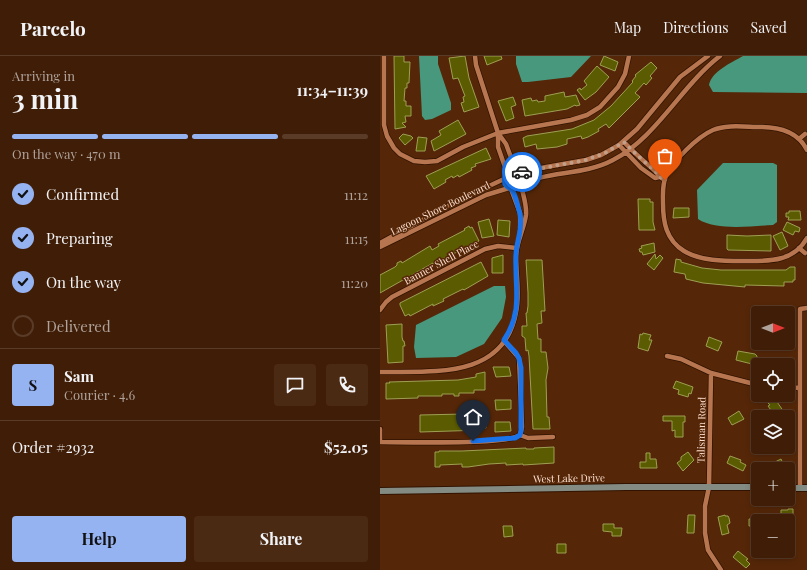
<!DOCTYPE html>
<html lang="en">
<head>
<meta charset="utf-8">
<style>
	:root { --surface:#401d06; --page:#4b2a14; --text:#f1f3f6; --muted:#aea29b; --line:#593b28; --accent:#95b2f1 }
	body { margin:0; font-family:"Playfair Display",serif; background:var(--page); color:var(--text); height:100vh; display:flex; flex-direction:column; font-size:15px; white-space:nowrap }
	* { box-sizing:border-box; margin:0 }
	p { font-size:13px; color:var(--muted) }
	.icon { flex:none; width:22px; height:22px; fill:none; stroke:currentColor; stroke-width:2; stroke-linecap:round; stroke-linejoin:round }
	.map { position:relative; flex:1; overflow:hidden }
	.details { display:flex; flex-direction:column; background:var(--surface); width:380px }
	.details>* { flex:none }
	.needle { width:26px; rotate:90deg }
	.tools { position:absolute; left:371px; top:250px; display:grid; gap:8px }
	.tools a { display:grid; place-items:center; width:44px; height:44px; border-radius:4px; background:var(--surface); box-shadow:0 2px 6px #0003,0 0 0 1px var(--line); font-size:20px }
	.pin { position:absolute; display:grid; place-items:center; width:34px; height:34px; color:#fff; margin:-41px -17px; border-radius:50% 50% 50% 0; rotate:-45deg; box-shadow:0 0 4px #0007 }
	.pin .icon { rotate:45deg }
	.courier { position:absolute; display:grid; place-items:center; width:40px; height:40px; margin:-20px; border:3px solid #1a73e8; border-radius:50%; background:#fff; color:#222; box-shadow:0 1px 5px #0007 }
	.headline em { font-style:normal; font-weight:700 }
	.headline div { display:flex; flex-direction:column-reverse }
	.headline { display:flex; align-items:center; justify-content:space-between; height:68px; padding:0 12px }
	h1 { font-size:26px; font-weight:700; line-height:30px }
	.bar { display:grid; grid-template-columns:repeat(4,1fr); gap:6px 4px; align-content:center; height:48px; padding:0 12px }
	.bar i { height:5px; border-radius:3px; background:var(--line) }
	.bar .selected { background:var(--accent) }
	.bar p { grid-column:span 4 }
	.line { display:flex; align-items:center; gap:10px; padding:0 12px; border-top:1px solid var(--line) }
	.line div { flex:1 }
	.round { display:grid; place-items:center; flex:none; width:42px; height:42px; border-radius:4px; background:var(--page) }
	ol { padding:0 12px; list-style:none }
	li { display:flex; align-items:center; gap:12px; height:44px }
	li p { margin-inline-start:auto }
	li .icon { padding:4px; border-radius:50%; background:var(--accent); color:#111; stroke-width:4 }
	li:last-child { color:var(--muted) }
	li i { width:22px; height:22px; border:2px solid var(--line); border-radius:50% }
	.action { display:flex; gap:8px; margin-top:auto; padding:8px 12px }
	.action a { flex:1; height:46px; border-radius:4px; background:var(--accent); color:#111; font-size:16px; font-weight:700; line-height:46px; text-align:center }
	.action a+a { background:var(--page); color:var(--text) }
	header { display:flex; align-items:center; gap:24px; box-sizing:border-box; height:56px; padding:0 20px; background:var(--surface); border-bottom:1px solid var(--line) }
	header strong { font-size:19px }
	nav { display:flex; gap:22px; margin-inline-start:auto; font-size:14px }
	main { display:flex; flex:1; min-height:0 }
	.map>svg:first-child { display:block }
	.water { fill:#48987e }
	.building { fill:#5b5b01; stroke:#9e9f53 }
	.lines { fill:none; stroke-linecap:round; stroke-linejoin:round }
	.street-casing { stroke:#321301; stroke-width:6 }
	.secondary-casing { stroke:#321301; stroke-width:8 }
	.street { stroke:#b87650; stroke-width:4.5 }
	.secondary { stroke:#838b82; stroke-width:6 }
	.done { stroke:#c29f89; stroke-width:4; stroke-dasharray:0 7.2 }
	.route { stroke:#1a73e8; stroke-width:5 }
	.labels { text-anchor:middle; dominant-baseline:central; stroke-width:3; stroke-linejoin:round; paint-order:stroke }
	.street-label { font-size:10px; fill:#fddfcf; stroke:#552708 }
</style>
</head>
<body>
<header>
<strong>Parcelo</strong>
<nav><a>Map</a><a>Directions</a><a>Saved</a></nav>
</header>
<main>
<section class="details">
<div class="headline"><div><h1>3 min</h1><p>Arriving in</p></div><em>11:34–11:39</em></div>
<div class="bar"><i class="selected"></i><i class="selected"></i><i class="selected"></i><i></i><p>On the way · 470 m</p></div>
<ol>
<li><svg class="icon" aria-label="check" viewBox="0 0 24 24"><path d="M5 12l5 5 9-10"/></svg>Confirmed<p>11:12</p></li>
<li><svg class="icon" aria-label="check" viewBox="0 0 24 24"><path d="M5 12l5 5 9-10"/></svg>Preparing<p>11:15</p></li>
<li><svg class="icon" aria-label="check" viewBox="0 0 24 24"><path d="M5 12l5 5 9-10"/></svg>On the way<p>11:20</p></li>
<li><i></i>Delivered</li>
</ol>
<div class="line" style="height:72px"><b class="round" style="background:var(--accent);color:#111">S</b><div><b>Sam</b><p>Courier · 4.6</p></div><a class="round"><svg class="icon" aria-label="chat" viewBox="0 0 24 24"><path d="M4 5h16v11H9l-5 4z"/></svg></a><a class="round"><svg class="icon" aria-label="phone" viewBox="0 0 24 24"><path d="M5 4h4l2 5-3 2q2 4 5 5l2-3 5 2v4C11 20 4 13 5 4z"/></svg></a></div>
<div class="line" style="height:52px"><div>Order #2932</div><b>$52.05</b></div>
<div class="action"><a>Help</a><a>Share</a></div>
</section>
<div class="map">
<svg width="427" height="514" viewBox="0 0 427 514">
	<rect width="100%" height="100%" fill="#552708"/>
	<path class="water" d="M39 0H58V8L71 47V54L52 63 45 64 42 60Z
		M136 0H211L191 21 148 26H142L136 8Z
		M363 0H427V37L333 36 329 29C332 15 351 7 363 0Z
		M343 107H393L397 109V166L393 169C372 170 336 175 318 163L317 134Z
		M114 230H125L126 241 122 262 104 288 76 301 36 302 34 291 36 269Z"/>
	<path class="building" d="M14 0H24V6H30L29 27H27V32H25L24 45H26V50H31V60H25L26 66 22 67 26 71 15 73Z
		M85 0 89 22 99 51 84 56 81 47 84 46 83 41 85 40 78 22 73 23 69 2Z
		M104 0H121L122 3 107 9Z
		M224 0 238 6 235 15 220 9Z
		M271 6 277 12 270 20 272 22 266 29 264 27 255 37 260 41 229 72 226 68 218 73 219 75 208 81 202 83 201 80 187 83V88L177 91 157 93 156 88 145 91 143 82 147 80 192 73 214 64 231 50 253 26 252 25 256 20 255 19Z
		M217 10 229 21 216 36 205 44 197 34 200 32 201 34 207 29 204 25Z
		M184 36 185 41 196 39 200 49 196 50 195 49 187 53 145 60 142 44 151 42 152 45 157 44 158 46 165 45V40Z
		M133 41 136 49 131 51 134 62 126 65 118 45Z
		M78 64 86 78 54 95 51 85 61 79 59 75Z
		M23 78 31 80 33 82 25 89 19 82Z
		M38 81 47 82 45 95H36Z
		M106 92 111 103 95 108 96 110 91 112 92 114 79 121 78 119 73 122 72 120 65 124 66 126 54 133 46 120Z
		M258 143H270V146H273V166L275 174H259Z
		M294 152H309V161L293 162Z
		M409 155H420L421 164H408L409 161H406V157H409Z
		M109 163 114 180 102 182 98 166Z
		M118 164 130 165 129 181 117 179Z
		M407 166 420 172 419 176 415 175 413 179 403 174Z
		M89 170 90 172 92 171 99 185 53 208V207L0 237V219L15 211 17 209V207L21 205 22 207 50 190 52 194 59 190 58 188 85 174 84 173Z
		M402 176 408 190 400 194 393 180Z
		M347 179 367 180 391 179V195L348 194 347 193Z
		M274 187 275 196 263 199 262 196H260L259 193 262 192 261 190Z
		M275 198 276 203 280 199 283 202 274 214 267 208Z
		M123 199V217H112V202Z
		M296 203 301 204V206L322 212 341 214H406L410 211H415V224H413V226H404V230L365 229V231L323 227 306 223 305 218 294 216Z
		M146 204H162L165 255H161L162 267 157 268 158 283H161V296H166L168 312 166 324 167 361H169L170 373H153L149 300 148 294 146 295 145 282 142 280V270H147L146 257H147L148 250V237Z
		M101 206 108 220 84 234 83 233 63 243 64 245 53 250V248L30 260 29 258 25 260 20 249V247Z
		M22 268V281L23 285H24L25 290H23V306L8 307 6 269Z
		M263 277 271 279 269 284H272L268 295 258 292 260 278 262 279Z
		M329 281 342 286 338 295 326 290Z
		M358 295 375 298 377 300 376 305 373 304 372 308 356 304Z
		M113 311H129L131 320 116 321Z
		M105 316V334H94V337H79V340H74V338H62V340H38V342L6 343V327H10L9 326 78 324 96 321V318Z
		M296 325 313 331 311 338 309 337 308 341 298 338 299 334 293 332Z
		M395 343 404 356 396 361 388 350 390 349 388 347Z
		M115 344H131V353L116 354Z
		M359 355 364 363 352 369 348 362Z
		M102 357H106V372H103V374L40 376V359L84 358V361L102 359Z
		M283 360H305V366H303V381H295V374L292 375V365H283Z
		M115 366H130L131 375 115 376Z
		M174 391V407L143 409V408L126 409V407L109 408 88 411H82V408L60 409V411H55V396H59V395H82L146 392V393H154V392Z
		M308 396 314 404 303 415 297 407 301 404V401Z
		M266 397H270V403H276L277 412H260V406H266Z
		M350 400 361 404 360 406 366 409 363 415 347 407Z
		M401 403 405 412 388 413 387 410Z
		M408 453H413V460H401V454H408Z
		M308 459H315L314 477H307Z
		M345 459V460H348L349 462 350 467 347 469 349 477 342 479 338 461Z
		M372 461H380L378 470H369V463H372Z
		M223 468H234V472H242L241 480H232V476L223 475Z
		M123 470H132L133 480 124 481Z
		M177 488H186V497H177Z
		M358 495 368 503 366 504 370 508 366 512 353 501Z"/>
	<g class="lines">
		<g class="street-casing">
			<path id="street" d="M4 0V69L7 80 14 92 20 98 34 105 45 106 57 105 83 91 118 77 191 64 207 59 220 51 238 31 245 18 249 0
				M95 0 96 9 118 77V91L125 111V120
				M118 77 126 88 136 115
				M419 83 425 78
				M244 86C254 97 265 106 275 115 279 119 280 122 285 124
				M239 89 261 112 275 122 279 121
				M427 94C418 76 400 71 381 71 366 71 347 68 333 74 317 81 293 105 286 120 282 129 283 138 283 147 283 166 286 184 304 195 320 205 344 205 363 205 387 205 413 207 427 182
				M125 124a9 9 0 1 1 18 0a9 9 0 1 1-18 0Z
				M138 116 206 104 221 99 239 89 257 73 300 21 328 0
				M142 127C171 115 205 119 233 104 276 82 302 29 340 0
				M131 133 140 157V172
				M0 187 77 145 124 123
				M0 191 106 139 129 132
				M419 192 425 197
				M0 254 6 246 12 241 105 193 118 190 136 192
				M124 285 139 302 142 371 140 379
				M287 300 301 303 331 317 378 329
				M0 316C52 315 124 324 136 256 140 238 136 219 136 201 136 186 144 174 146 159 147 149 143 139 141 129
				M331 317 329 431 325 450V477L328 494 341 514
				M408 331 419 332
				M0 373V386
				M0 386C23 386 127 389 140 379L148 382 173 381
				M420 432V253L427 252"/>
		</g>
		<g class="secondary-casing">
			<path id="secondary" d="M408 432H427
				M0 435 246 431H378"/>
		</g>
		<use href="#street" class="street"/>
		<use href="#secondary" class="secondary"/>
	</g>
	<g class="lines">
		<path class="done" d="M142 116 206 104 225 97 244 86C254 97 265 106 275 115 279 119 280 122 285 124"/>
		<path class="route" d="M93 385 135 382 140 379 141 375V312L139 302 136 297 124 284C144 254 134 230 136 197 137 184 143 172 140 158 138 151 136 140 132 134 130 132 127 131 125 128 122 115 132 116 142 116"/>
	</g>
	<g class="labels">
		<g class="street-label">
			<text transform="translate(60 152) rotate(-26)">Lagoon Shore Boulevard</text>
			<text transform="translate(61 206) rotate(-28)">Banner Shell Place</text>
			<text transform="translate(321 374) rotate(-89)">Talisman Road</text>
			<text transform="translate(189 422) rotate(-1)">West Lake Drive</text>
		</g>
	</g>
</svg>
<div class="tools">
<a><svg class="needle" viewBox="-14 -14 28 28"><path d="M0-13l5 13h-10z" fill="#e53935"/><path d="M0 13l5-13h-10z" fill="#aea29b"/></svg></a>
<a><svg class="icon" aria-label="locate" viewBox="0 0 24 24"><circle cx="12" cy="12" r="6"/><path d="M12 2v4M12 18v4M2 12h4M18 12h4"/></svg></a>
<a><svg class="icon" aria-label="layers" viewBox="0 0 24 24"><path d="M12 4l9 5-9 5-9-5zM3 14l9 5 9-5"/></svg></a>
<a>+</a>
<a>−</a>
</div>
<div class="pin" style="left:285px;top:124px;background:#ea580c"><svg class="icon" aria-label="bag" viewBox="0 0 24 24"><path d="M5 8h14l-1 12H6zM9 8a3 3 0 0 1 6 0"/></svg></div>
<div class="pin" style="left:93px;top:385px;background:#1f2937"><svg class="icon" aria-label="home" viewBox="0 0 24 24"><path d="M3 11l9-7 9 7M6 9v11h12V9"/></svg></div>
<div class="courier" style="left:142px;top:116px"><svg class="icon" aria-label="car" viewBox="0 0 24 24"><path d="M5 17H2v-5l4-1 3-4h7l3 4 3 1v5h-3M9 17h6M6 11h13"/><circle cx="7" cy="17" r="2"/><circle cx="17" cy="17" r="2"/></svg></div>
</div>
</main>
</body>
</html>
